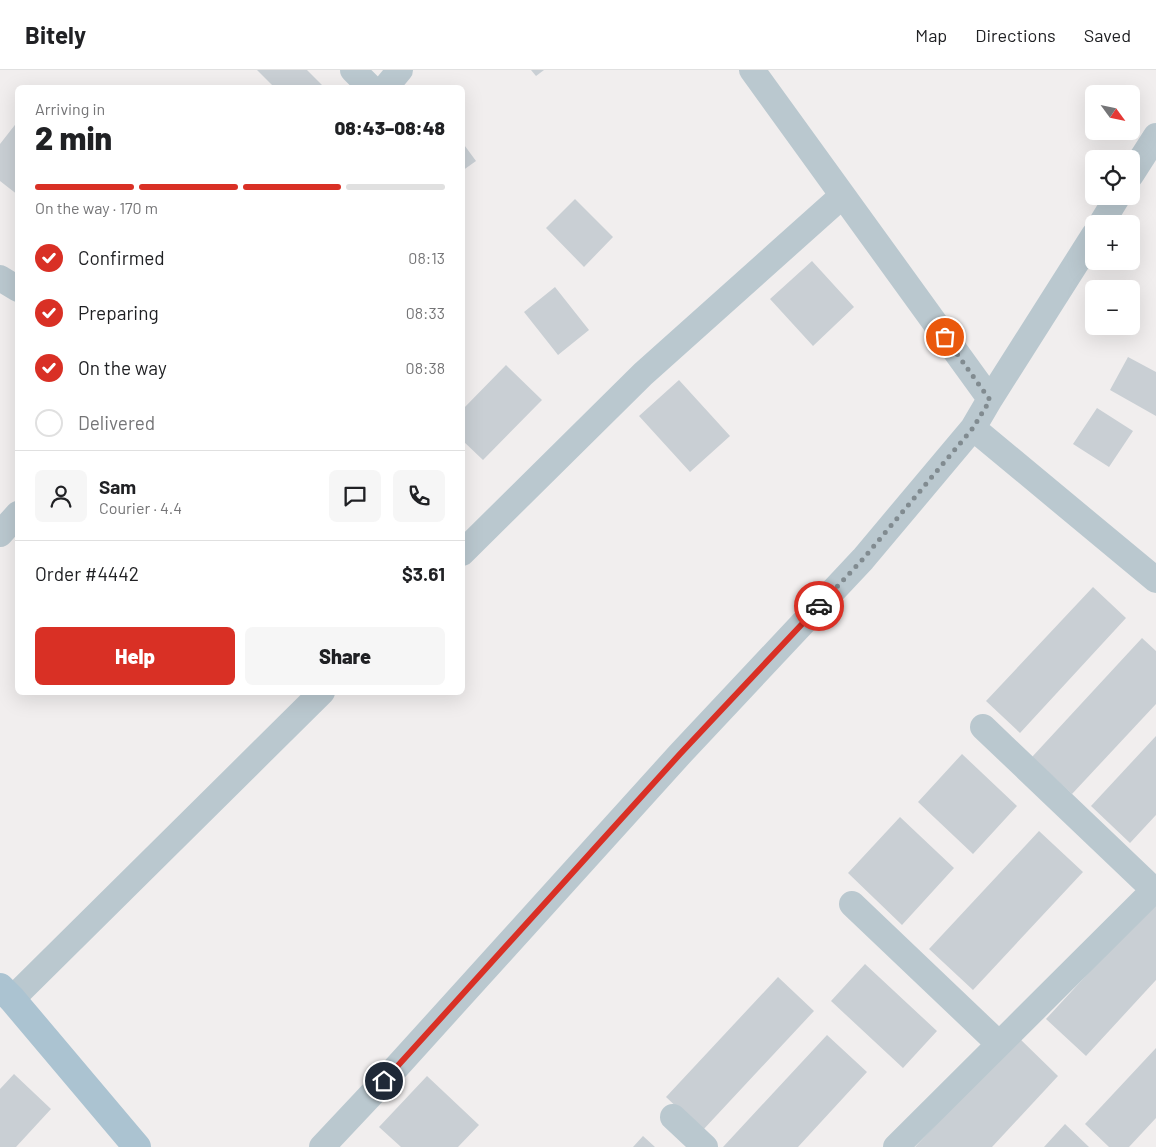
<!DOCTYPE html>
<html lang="en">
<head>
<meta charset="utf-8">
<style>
	:root { --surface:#fff; --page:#f6f6f6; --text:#202124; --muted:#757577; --line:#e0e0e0; --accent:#d93025 }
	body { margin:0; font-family:Barlow,sans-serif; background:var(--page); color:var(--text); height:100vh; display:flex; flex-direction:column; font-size:19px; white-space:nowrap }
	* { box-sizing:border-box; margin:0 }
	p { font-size:16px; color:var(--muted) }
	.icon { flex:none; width:28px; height:28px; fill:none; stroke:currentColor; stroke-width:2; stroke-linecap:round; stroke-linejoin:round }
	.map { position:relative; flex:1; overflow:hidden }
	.sheet { position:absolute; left:15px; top:15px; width:450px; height:610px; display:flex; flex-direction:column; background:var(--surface); border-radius:8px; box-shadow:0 5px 20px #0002 }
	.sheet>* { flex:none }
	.needle { width:32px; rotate:123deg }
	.buttons { position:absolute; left:1085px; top:15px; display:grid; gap:10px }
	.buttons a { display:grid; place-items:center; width:55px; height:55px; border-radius:8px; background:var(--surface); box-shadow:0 5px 20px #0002; font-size:25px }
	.pin { position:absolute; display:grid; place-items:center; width:42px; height:42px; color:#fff; margin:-21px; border:2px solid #fff; border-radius:50%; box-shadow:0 1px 5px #0007 }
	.courier { position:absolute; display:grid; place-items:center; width:50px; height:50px; margin:-25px; border:4px solid #d93025; border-radius:50%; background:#fff; color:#222; box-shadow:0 1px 6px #0007 }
	.headline em { font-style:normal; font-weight:800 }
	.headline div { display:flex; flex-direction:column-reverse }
	.headline { display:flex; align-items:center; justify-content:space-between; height:85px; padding:0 20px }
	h1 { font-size:32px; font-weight:800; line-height:38px }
	.bar { display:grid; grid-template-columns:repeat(4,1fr); gap:8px 5px; align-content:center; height:60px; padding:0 20px }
	.bar i { height:6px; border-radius:4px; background:var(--line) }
	.bar .active { background:var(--accent) }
	.bar p { grid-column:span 4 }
	.line { display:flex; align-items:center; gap:12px; padding:0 20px; border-top:1px solid var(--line) }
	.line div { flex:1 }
	.round { display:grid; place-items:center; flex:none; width:52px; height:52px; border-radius:8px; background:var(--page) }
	ol { padding:0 20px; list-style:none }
	li { display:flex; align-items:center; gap:15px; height:55px }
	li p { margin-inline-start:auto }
	li .icon { padding:5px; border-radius:50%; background:var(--accent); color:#fff; stroke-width:4 }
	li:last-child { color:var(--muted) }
	li i { width:28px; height:28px; border:2px solid var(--line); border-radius:50% }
	.button { display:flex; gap:10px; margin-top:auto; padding:10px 20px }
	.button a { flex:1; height:58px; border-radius:8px; background:var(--accent); color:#fff; font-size:20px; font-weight:800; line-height:58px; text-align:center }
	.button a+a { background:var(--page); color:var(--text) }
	header { display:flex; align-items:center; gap:30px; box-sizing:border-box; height:70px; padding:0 25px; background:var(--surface); border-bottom:1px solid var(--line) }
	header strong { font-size:24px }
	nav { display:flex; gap:28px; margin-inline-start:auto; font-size:18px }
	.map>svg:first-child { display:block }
	.building { fill:#c9cfd4 }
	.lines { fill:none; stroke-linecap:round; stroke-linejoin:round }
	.minor { stroke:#bac8cf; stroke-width:26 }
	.major { stroke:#abc3d1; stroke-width:28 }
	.done { stroke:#818b90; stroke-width:5; stroke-dasharray:0 9 }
	.route { stroke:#d93025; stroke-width:6 }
</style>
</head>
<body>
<header>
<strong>Bitely</strong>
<nav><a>Map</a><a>Directions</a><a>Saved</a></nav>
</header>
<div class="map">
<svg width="1156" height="1077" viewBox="0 0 1156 1077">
	<rect width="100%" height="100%" fill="#f1eeee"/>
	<path class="building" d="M257 0H307L324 17V18H275Z
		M531 0H544L536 6Z
		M18 51V125L0 111V74Z
		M462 72 476 91 462 101Z
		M575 129 613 167 584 197 546 158Z
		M812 191 854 237 813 276 770 229Z
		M555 217 589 260 558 285 524 242Z
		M1128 287 1156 302V346L1110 320Z
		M506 295 542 330 483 390 462 370V340Z
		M679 310 730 366 690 402 639 346Z
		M1097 338 1133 361 1109 397 1073 374Z
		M1093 517 1126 548 1020 663 986 631Z
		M1142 568 1156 581V634L1072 724 1032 687Z
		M1156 666V745L1130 773 1091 736Z
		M962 684 1017 736 973 784 918 732Z
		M900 747 954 798 902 855 848 803Z
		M1039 761 1083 802 973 920 929 879Z
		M1156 830V910L1086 986 1046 949Z
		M865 894 937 961 903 998 831 931Z
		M778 907 814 941 702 1061 666 1027Z
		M827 965 867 1002 798 1077H723Z
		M1018 967 1058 1006 992 1077H915Z
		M1156 978V1048L1129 1077H1109L1085 1054Z
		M14 1004 51 1039 16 1077H0V1019Z
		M427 1006 479 1055 458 1077H401L379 1057Z
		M1065 1054 1089 1077H1044Z
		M643 1066 655 1077H633Z"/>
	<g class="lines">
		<path class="minor" d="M353 0 371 18
			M752 0 990 329
			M385 18 400 0
			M1131 105 1156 66
			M1101 154 1118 126
			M0 208 18 219
			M973 358 1156 510
			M0 464 18 444
			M462 483 643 304 842 126
			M983 657 1154 820
			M852 834 999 974
			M12 929 322 622
			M673 1047 705 1077
			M322 1077 384 1011 680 684 863 489 973 358 990 329 1094 165
			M896 1077 1156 818"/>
		<path class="major" d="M0 917 12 929 137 1077"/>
	</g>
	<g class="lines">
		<path class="done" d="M819 536 863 489 973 358 990 330 945 267"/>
		<path class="route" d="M384 1011 680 684 819 536"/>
	</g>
</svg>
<div class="buttons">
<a><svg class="needle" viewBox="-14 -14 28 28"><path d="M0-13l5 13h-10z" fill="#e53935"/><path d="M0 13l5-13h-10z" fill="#757577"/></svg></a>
<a><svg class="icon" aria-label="locate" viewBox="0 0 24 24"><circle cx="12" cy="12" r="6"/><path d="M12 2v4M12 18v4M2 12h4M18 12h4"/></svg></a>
<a>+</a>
<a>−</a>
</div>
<div class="pin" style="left:945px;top:267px;background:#ea580c"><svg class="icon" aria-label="bag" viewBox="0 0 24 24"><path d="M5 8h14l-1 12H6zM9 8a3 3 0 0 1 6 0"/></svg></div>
<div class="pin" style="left:384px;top:1011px;background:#1f2937"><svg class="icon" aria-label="home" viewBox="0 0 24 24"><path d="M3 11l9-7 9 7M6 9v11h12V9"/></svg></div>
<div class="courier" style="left:819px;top:536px"><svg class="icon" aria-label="car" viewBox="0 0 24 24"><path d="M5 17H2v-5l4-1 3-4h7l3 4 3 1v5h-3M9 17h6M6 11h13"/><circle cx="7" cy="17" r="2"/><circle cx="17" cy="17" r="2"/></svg></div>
<section class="sheet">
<div class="headline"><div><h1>2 min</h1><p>Arriving in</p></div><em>08:43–08:48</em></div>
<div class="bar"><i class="active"></i><i class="active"></i><i class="active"></i><i></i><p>On the way · 170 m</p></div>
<ol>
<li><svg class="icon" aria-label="check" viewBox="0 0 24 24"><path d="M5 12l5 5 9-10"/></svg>Confirmed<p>08:13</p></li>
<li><svg class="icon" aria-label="check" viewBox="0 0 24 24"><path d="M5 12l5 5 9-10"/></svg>Preparing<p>08:33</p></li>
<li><svg class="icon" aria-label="check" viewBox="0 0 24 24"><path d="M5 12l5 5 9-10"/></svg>On the way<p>08:38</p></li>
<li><i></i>Delivered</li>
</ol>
<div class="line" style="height:90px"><a class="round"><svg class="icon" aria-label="person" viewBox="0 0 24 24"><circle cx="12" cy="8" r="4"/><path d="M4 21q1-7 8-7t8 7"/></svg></a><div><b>Sam</b><p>Courier · 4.4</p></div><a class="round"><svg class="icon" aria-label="chat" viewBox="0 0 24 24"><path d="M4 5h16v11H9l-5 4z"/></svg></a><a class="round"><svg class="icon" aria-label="phone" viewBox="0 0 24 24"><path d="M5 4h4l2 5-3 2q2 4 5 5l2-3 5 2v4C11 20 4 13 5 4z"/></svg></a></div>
<div class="line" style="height:65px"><div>Order #4442</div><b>$3.61</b></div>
<div class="button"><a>Help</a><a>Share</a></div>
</section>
</div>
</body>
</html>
